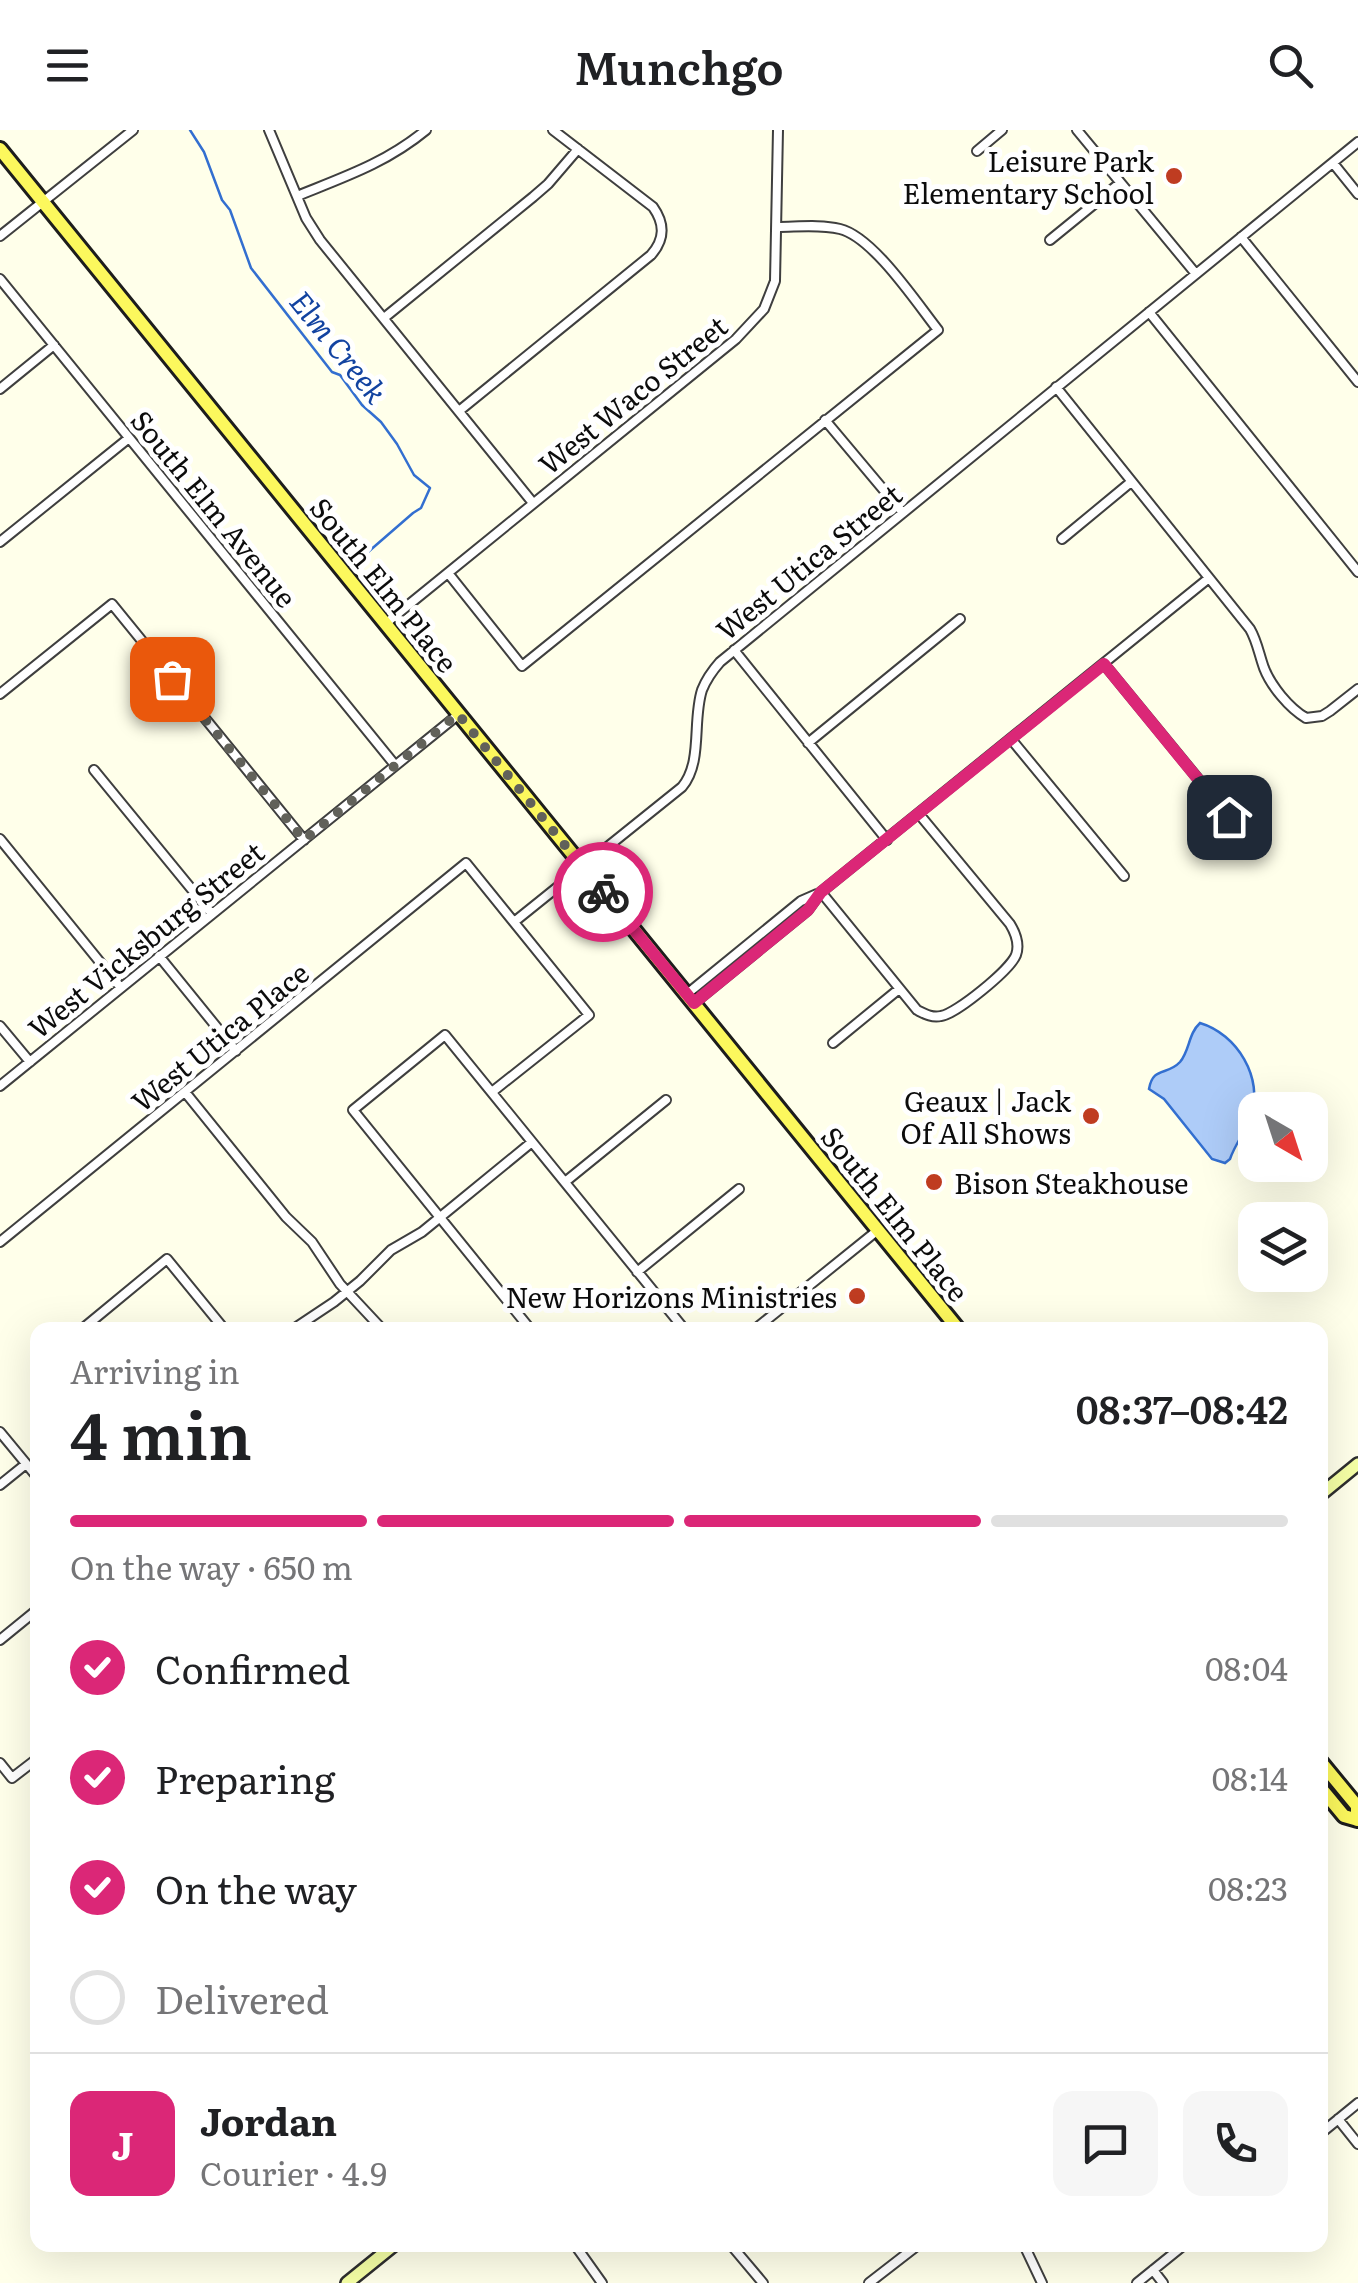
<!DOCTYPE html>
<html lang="en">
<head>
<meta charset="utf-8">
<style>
	:root { --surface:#fff; --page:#f6f6f6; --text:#202124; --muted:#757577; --line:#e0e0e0; --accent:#db2777 }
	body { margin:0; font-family:Literata,serif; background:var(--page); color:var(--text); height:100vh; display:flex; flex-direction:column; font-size:38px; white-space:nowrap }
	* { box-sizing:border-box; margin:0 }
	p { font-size:32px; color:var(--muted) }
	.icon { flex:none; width:55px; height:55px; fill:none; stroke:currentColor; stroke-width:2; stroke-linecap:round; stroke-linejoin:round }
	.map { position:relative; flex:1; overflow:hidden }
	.sheet { position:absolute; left:30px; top:1192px; width:1298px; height:930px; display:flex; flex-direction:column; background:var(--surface); border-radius:20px; box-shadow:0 10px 40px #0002 }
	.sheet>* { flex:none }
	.needle { width:65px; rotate:141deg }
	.controls { position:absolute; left:1238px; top:962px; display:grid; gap:20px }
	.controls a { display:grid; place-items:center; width:90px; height:90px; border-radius:20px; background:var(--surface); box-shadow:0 10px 40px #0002; font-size:50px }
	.pin { position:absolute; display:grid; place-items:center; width:85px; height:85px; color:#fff; margin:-42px; border-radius:20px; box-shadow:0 5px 15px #0006 }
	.courier { position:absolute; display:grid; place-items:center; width:100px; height:100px; margin:-50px; border:8px solid #db2777; border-radius:50%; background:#fff; color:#222; box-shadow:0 2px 12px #0007 }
	.overview em { font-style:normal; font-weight:600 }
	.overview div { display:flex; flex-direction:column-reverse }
	.overview { display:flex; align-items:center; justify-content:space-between; height:170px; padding:0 40px }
	h1 { font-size:65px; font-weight:600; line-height:75px }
	.bar { display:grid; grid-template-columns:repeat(4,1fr); gap:15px 10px; align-content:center; height:120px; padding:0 40px }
	.bar i { height:12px; border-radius:8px; background:var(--line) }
	.bar .active { background:var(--accent) }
	.bar p { grid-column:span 4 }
	.line { display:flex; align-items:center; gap:25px; padding:0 40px; border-top:2px solid var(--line) }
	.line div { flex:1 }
	.round { display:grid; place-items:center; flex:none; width:105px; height:105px; border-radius:20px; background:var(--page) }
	ol { padding:0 40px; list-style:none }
	li { display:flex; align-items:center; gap:30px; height:110px }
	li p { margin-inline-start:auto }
	li .icon { padding:10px; border-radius:50%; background:var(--accent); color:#fff; stroke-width:4 }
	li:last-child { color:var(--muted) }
	li i { width:55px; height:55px; border:5px solid var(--line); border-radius:50% }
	header { display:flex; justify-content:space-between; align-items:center; height:130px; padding:0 40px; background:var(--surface); font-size:45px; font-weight:600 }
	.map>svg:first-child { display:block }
	.water { fill:#aeccf8; stroke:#336fd0; stroke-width:2.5 }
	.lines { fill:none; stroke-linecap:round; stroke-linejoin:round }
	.stream { stroke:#336fd0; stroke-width:2.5 }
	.street-casing { stroke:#3f3f3f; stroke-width:12 }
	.secondary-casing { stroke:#2e2e2e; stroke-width:16 }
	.primary-casing { stroke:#1d1d1d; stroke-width:18 }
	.street { stroke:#fff; stroke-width:8 }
	.secondary { stroke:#f5ffa5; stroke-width:11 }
	.primary { stroke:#fcf85d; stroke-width:12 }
	.done { stroke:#61615a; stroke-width:10; stroke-dasharray:0 18 }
	.route { stroke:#db2777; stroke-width:12 }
	.poi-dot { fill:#bf3c21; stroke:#fff; stroke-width:4 }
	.labels { text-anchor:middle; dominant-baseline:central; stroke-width:10; stroke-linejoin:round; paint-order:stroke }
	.poi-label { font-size:28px; fill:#0c0c0c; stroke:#fff; text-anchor:end }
	.street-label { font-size:28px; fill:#0c0c0c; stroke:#fff }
	.water-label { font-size:30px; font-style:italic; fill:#1243a0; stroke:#fff }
</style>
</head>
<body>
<header><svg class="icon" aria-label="menu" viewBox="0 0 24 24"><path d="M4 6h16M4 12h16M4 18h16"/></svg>Munchgo<svg class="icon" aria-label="search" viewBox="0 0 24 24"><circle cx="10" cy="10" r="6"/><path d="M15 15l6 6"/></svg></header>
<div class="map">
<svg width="1358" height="2153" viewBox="0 0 1358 2153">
	<rect width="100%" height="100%" fill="#ffffea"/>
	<path class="water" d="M1200 893C1237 904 1264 948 1251 986 1246 1001 1235 1014 1230 1029L1225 1033 1212 1029 1164 969 1149 959C1153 936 1167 946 1180 932 1190 920 1188 904 1200 893Z"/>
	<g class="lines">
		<path class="stream" d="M190 0 204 22 222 70 230 80 251 138 332 242 340 245 362 275 381 292 397 314 414 345 430 358 421 378 413 383 360 429"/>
		<g class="street-casing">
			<path id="street" d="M269 0 306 88 320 110 533 373
				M1077 0 1196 144
				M977 21 1002 0
				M1333 33 1358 64
				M297 66C344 47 386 33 426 0
				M0 106 133 0
				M1241 107 1358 252
				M1050 110 1120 53
				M0 149 395 635
				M1149 182 1358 442
				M384 188 533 67 548 54 578 19
				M1056 257 1250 499C1257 511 1259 524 1264 538 1271 556 1289 578 1306 588L1322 586 1330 581 1358 559
				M0 259 54 215
				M459 281 651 125C665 109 665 94 653 77L553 0
				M825 290 903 383
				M1062 409 1131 352
				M0 412 129 308
				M448 443 522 536 938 200C916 172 873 107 840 99 820 94 797 97 777 97
				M385 494 736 209 764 179 775 151 778 0
				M734 520 887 710
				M1104 534 1254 717
				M0 564 112 474 304 710
				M1011 609 1124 746
				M808 613 960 489
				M94 640 212 784
				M0 709 121 858
				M821 762 917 880C925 884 932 888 941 886 956 884 1010 840 1016 825 1020 814 1016 804 1010 794L919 684
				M514 792 682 657C703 632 692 591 702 560 706 550 712 541 720 532L1358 12
				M159 826 236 921
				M687 864 801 771 817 764
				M694 873 808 780 821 762 1209 448
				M0 896 30 932
				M833 913 899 859
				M0 956 459 584
				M185 962 286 1087 312 1112 340 1154 383 1200
				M565 1052 666 970
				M0 1112 466 733 589 885 492 962
				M637 1142 739 1059
				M81 1200 167 1129 225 1200
				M292 1200 334 1172 360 1151 391 1120 422 1102 532 1012
				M531 1200 353 980 445 905 685 1200
				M754 1200 878 1100
				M0 1302 38 1348
				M0 1355 26 1334
				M0 1510 38 1479
				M0 1633 12 1648 38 1628
				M1338 1989 1358 2014
				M1320 2004 1358 1973
				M575 2115 602 2153
				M731 2115 763 2153
				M1024 2115 1042 2153
				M1286 2115 1287 2116
				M1153 2140 1163 2153
				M869 2153 918 2115
				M1137 2153 1184 2115"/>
		</g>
		<g class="secondary-casing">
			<path id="secondary" d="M1320 1365 1358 1334
				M347 2153 394 2115"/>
		</g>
		<g class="primary-casing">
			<path id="primary" d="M0 19 959 1200
				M1320 1631 1357 1676V1690
				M1320 1657 1344 1686 1358 1690"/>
		</g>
		<use href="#street" class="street"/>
		<use href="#secondary" class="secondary"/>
		<use href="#primary" class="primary"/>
	</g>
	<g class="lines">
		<path class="done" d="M172 549 304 710 458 584 603 762"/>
		<path class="route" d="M603 762 694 873 808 780 821 762 1104 534 1229 687"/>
	</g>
	<g class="poi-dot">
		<circle cx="1174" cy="46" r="10"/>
		<circle cx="1091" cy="986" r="10"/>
		<circle cx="934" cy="1052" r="10"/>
		<circle cx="857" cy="1166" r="10"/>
	</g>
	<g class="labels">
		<g class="poi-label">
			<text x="1154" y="30">Leisure Park<tspan x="1154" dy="32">Elementary School</tspan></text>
			<text x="1071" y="970">Geaux | Jack<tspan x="1071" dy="32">Of All Shows</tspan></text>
			<text x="954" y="1052" text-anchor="start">Bison Steakhouse</text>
			<text x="837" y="1166">New Horizons Ministries</text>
		</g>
		<g class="street-label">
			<text transform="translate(632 264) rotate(-39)">West Waco Street</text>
			<text transform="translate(215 378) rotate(51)">South Elm Avenue</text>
			<text transform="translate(808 431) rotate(-39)">West Utica Street</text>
			<text transform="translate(385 454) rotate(51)">South Elm Place</text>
			<text transform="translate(145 809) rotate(-39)">West Vicksburg Street</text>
			<text transform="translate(219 906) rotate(-39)">West Utica Place</text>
			<text transform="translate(896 1083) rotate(51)">South Elm Place</text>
		</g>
		<g class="water-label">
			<text transform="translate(340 216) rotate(51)">Elm Creek</text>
		</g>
	</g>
</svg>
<div class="controls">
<a><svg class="needle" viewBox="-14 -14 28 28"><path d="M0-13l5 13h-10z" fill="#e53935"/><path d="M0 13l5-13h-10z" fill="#757577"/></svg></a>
<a><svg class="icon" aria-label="layers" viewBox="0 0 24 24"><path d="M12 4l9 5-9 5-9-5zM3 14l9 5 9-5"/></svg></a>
</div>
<div class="pin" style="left:172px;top:549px;background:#ea580c"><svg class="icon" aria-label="bag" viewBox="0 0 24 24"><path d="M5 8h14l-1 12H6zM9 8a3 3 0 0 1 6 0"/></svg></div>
<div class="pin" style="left:1229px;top:687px;background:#1f2937"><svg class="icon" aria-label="home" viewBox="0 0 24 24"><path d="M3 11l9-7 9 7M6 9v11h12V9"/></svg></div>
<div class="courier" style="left:603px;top:762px"><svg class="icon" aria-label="bike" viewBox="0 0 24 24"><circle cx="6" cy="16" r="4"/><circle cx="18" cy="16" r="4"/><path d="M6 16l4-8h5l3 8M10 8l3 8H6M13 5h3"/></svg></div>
<section class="sheet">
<div class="overview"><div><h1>4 min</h1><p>Arriving in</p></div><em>08:37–08:42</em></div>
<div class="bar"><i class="active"></i><i class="active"></i><i class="active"></i><i></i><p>On the way · 650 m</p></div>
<ol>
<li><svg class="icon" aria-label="check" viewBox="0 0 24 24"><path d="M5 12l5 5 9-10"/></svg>Confirmed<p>08:04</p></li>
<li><svg class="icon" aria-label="check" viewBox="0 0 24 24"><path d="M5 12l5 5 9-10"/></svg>Preparing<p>08:14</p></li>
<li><svg class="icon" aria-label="check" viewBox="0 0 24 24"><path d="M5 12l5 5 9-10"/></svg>On the way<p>08:23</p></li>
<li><i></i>Delivered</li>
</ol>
<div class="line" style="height:180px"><b class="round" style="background:var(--accent);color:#fff">J</b><div><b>Jordan</b><p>Courier · 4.9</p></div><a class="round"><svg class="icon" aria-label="chat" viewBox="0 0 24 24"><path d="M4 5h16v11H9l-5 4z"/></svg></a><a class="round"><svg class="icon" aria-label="phone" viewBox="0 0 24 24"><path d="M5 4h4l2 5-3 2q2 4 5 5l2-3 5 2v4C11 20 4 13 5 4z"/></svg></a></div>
</section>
</div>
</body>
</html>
